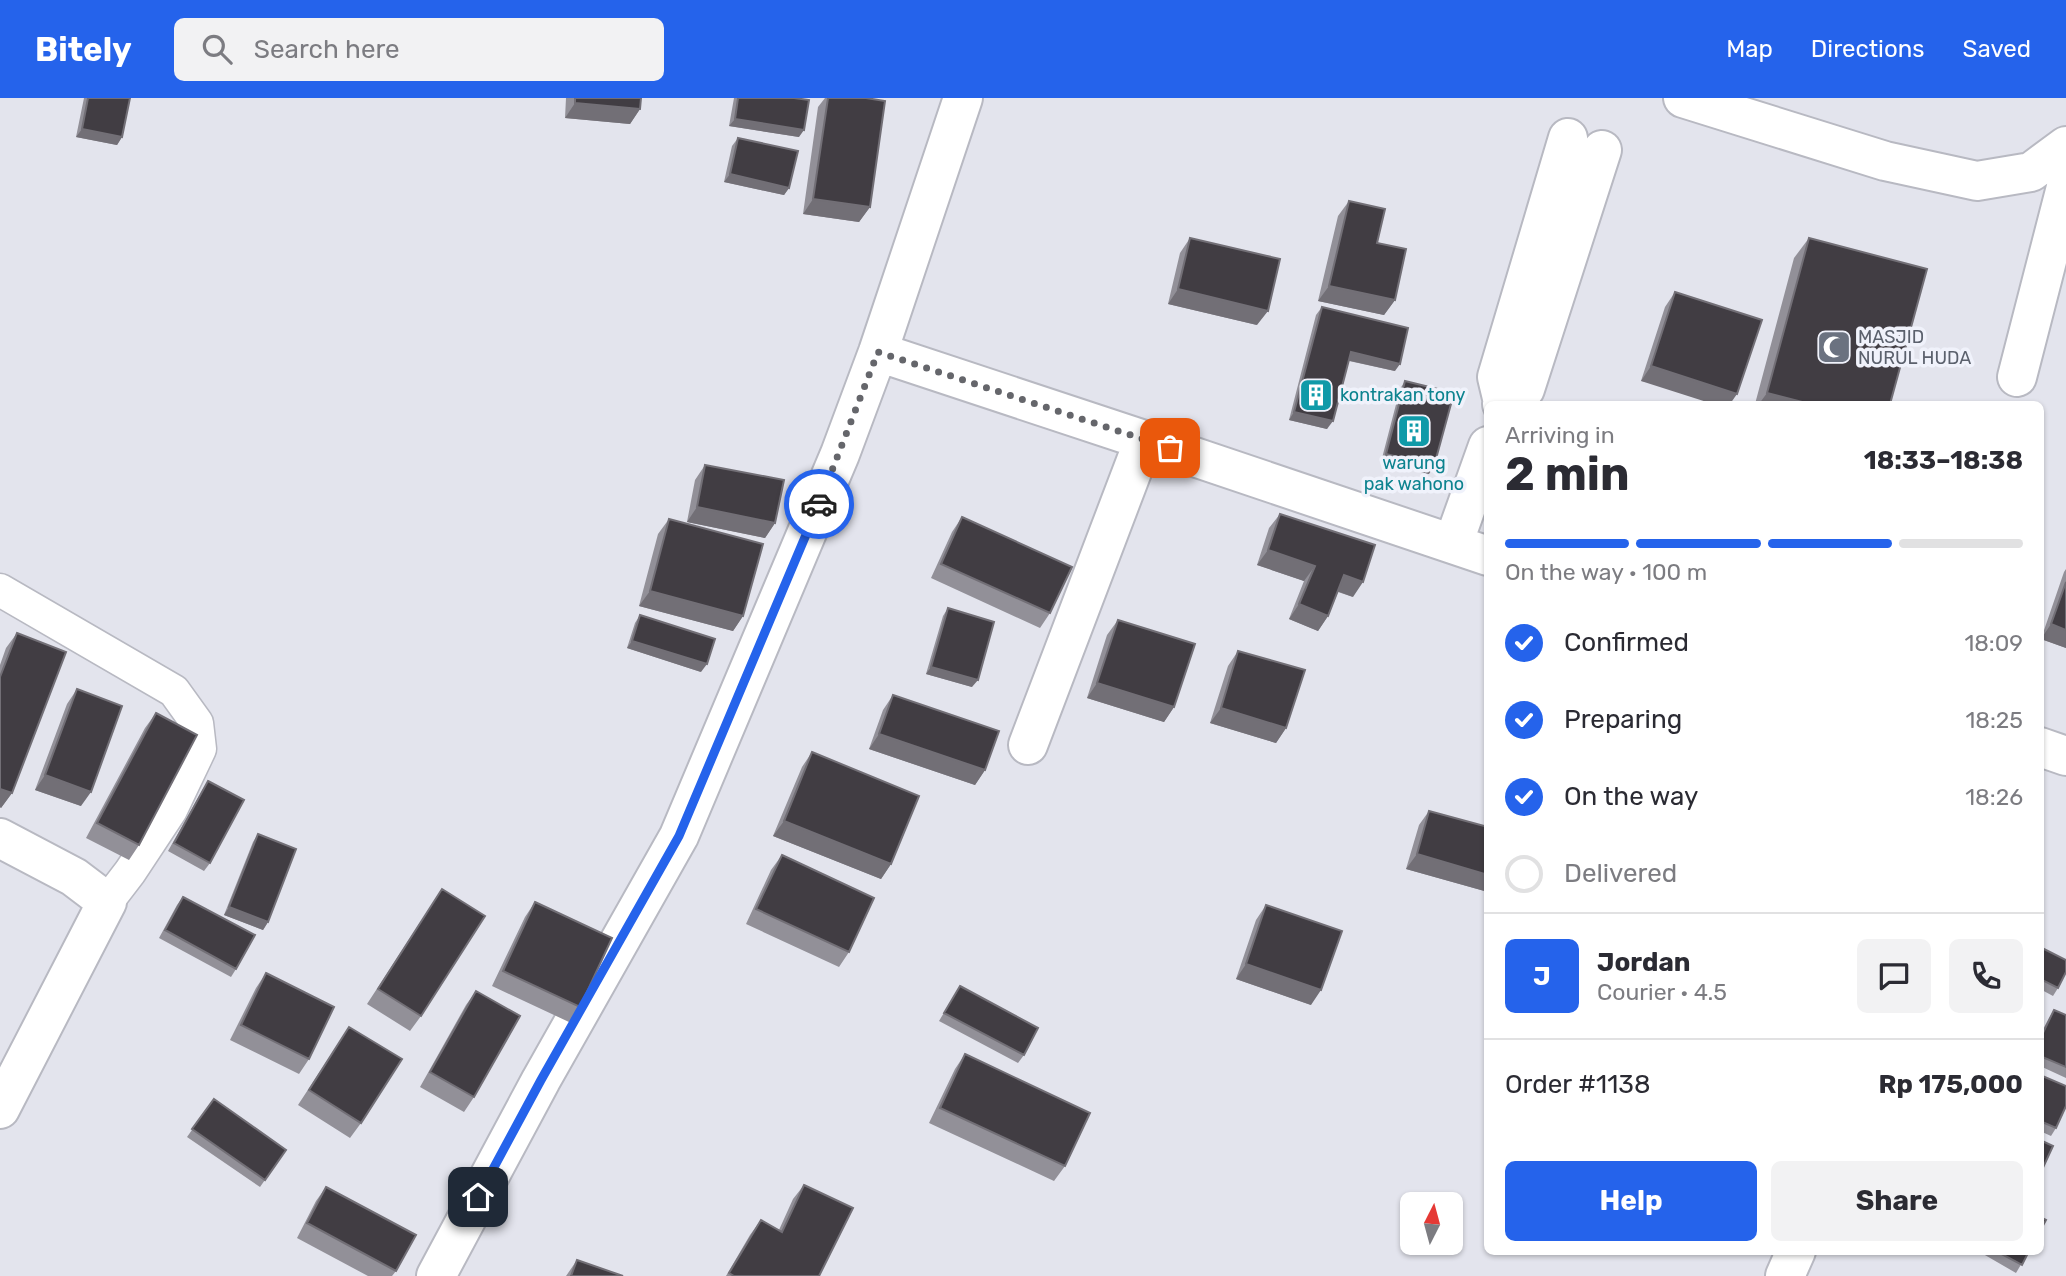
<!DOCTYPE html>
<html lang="en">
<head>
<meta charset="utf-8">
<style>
	:root { --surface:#fff; --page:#f2f2f3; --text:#2b2b33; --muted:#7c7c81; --line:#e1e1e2; --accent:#2563eb }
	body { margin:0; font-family:Rubik,sans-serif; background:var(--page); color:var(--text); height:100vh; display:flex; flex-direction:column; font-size:26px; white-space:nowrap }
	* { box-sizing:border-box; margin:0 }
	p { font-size:23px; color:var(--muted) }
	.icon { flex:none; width:38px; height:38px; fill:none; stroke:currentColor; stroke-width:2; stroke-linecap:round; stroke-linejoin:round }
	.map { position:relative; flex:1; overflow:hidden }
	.drawer { position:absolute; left:1484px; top:303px; width:560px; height:854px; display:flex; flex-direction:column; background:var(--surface); border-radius:10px; box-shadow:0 2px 5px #0004 }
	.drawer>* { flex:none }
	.needle { width:46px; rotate:6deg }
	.fabs { position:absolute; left:1400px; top:1094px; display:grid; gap:14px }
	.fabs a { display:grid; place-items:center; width:63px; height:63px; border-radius:10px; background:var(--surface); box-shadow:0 2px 5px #0004; font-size:35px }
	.pin { position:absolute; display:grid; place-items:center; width:60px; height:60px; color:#fff; margin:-30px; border-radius:14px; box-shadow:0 4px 10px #0006 }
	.courier { position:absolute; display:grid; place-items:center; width:70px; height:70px; margin:-35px; border:5px solid #2563eb; border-radius:50%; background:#fff; color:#222; box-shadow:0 2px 9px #0007 }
	.overview em { font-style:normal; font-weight:700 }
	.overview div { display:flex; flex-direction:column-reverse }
	.overview { display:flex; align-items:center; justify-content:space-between; height:119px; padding:0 21px }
	h1 { font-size:46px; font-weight:700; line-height:52px }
	.bar { display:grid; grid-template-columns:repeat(4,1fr); gap:10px 7px; align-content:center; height:84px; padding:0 21px }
	.bar i { height:9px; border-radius:5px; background:var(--line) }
	.bar .on { background:var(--accent) }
	.bar p { grid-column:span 4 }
	.line { display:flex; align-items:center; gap:18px; padding:0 21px; border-top:2px solid var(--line) }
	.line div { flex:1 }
	.round { display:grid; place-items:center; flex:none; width:74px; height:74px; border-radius:10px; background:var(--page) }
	ol { padding:0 21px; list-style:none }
	li { display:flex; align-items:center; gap:21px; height:77px }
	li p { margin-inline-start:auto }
	li .icon { padding:7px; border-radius:50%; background:var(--accent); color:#fff; stroke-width:4 }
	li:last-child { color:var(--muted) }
	li i { width:38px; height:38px; border:4px solid var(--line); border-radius:50% }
	.action { display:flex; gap:14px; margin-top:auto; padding:14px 21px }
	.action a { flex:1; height:80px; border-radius:10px; background:var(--accent); color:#fff; font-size:28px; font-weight:700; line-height:80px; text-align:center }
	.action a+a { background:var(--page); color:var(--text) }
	header { display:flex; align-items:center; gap:42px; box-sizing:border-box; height:98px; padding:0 35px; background:var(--accent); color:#fff }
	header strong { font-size:33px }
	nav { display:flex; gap:38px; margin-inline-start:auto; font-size:24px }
	.search { width:490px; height:63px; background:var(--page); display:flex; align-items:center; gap:18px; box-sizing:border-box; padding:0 24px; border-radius:10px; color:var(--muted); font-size:26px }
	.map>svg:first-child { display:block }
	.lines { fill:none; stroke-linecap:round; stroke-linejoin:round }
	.lane-casing { stroke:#b8b9c2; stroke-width:35 }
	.street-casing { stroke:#b8b9c2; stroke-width:42 }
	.lane { stroke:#fff; stroke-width:32 }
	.street { stroke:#fff; stroke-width:38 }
	.wall { fill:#929098 }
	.shaded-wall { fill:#726f76 }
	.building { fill:#413d43; stroke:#726f76; stroke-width:2 }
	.done { stroke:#65666b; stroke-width:7; stroke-dasharray:0 12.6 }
	.route { stroke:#2563eb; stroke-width:9 }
	.labels { text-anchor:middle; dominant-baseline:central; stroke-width:7; stroke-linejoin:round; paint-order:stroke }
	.worship-label { font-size:18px; fill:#5b616d; stroke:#f0f2fb; text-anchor:start }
	.culture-label { font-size:18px; fill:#0d838f; stroke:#f0f2fb; text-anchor:start }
</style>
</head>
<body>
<header>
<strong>Bitely</strong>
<div class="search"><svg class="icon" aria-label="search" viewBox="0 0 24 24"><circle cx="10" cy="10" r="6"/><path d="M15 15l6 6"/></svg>Search here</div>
<nav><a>Map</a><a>Directions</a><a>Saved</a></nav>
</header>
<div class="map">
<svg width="2066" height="1178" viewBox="0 0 2066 1178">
	<rect width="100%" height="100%" fill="#e3e4ed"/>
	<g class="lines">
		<g class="lane-casing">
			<path id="lane" d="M0 492 174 593 197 625 200 651 171 712 130 774 107 804"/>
		</g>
		<g class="street-casing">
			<path id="street" d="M1683 0 1885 63 1977 83 2031 74 2066 48
				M878 254 1144 342 1488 458
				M2017 279 2066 89
				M1503 304 1525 291 1602 52
				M1502 306 1503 304 1497 279 1568 40
				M1453 446 1488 348
				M1028 647 1144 342
				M2040 649 2066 658
				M0 740 74 779 107 804 0 1011
				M436 1178 541 982 679 738 840 356 878 254 963 0
				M1785 1178 1796 1153"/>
		</g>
		<use href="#lane" class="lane"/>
		<use href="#street" class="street"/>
	</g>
	<path class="wall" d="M84 0H130L122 39 117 47 76 39Z
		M566 0H641L640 11 630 26 565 20Z
		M734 0H794L799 39 729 28Z
		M825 0H866L870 109 859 124 803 116 818 9Z
		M738 40 789 90 784 97 724 84 732 48Z
		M1349 103 1377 145 1395 202 1384 217 1318 203 1338 118Z
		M1190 140 1257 227 1168 206 1180 155Z
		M1809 140 1890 306H1755L1794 160Z
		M1675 194 1737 296 1641 283 1665 209Z
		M1322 209 1395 273 1349 263 1327 331 1289 322 1316 217Z
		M1405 283 1429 376 1381 364 1400 291Z
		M705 367 775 425 765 440 687 424 695 382Z
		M1280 416 1353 499 1338 494 1328 518 1318 533 1289 521 1304 483 1257 467 1269 430Z
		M962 419 1050 515 1040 530 931 480 952 434Z
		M669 421 743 518 733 533 639 508 658 436Z
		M2066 471V550L2041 541 2064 474Z
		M948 510 972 589 926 576 943 518Z
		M640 517 701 574 627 550 635 525Z
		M1118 522 1174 609 1164 624 1087 600 1107 537Z
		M17 535 12 695 1 710 0 709V567L6 550Z
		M1238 553 1286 630 1276 645 1210 625 1228 568Z
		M77 591 81 708 35 692 67 606Z
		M893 597 985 672 975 687 869 651 883 612Z
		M156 615 139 747 129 762 86 740 145 630Z
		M812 654 891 766 881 781 773 738 802 669Z
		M208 683 210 765 204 773 168 753 203 691Z
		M1429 713 1488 729V794L1406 771 1419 727Z
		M258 736 268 824 263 832 224 817 253 744Z
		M782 757 849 854 839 869 746 826 771 772Z
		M442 791 421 918 410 933 367 906Z
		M183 799 236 871 231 879 159 840 177 807Z
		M535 804 580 909 569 924 492 888 525 819Z
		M1266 807 1311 907 1236 881 1256 822Z
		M2040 849 2058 890 2053 898 2040 891Z
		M266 875 309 961 299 976 230 942 256 890Z
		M960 888 1024 957 1018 965 939 923Z
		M476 893 474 999 464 1014 420 989 466 907Z
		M2054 912 2066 917V980L2040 968V937L2049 920Z
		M349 929 361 1025 350 1040 298 1007Z
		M965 956 1065 1068 1054 1083 929 1025 955 971Z
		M2040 977 2056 1030 2051 1038 2040 1033Z
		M214 1001 286 1052 260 1089 187 1039Z
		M804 1087 819 1178H726L750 1137 761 1122 779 1132 793 1101Z
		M326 1089 396 1173 392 1178H368L297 1140 316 1103Z
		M1978 1153H2029L2016 1175Z
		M577 1162 623 1178H566Z"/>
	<path class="shaded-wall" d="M575 5 640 11 630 26 565 20Z
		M735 21 804 32 799 39 729 28Z
		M82 31 122 39 117 47 76 39Z
		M730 76 789 90 784 97 724 84Z
		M813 101 870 109 859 124 803 116Z
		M1329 188 1395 202 1384 217 1318 203Z
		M1178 191 1268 213 1257 227 1168 206Z
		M1351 254 1400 266 1395 273 1346 262Z
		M1651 268 1737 296 1730 306H1713L1641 283Z
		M1767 295 1810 306H1759Z
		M1294 314 1333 323 1327 331 1289 322Z
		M1386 356 1434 368 1429 376 1381 364Z
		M697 409 775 425 765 440 687 424Z
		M1268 452 1315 468 1304 483 1257 467Z
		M1344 477 1363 484 1353 499 1334 492Z
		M650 493 743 518 733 533 639 508Z
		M1299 506 1328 518 1318 533 1289 521Z
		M2051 526 2066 532V550L2041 541Z
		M632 543 707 566 701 574 627 550Z
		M931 569 978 582 972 589 926 576Z
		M1097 585 1174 609 1164 624 1087 600Z
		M1221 610 1286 630 1276 645 1210 625Z
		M879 636 985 672 975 687 869 651Z
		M45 677 91 694 81 708 35 692Z
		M0 691 12 695 1 710 0 709Z
		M784 723 891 766 881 781 773 738Z
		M1417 756 1488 777V794L1406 771Z
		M229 809 268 824 263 832 224 817Z
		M1246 866 1321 892 1311 907 1236 881Z"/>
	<path class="building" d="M88 0H130L122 39 82 31Z
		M575 0H641L640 11 575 5Z
		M738 0H794L809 2 804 32 735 21Z
		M828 0H866L885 3 870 109 813 101Z
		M738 40 798 53 789 90 730 76Z
		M1349 103 1385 111 1377 145 1406 151 1395 202 1329 188Z
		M1190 140 1280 161 1268 213 1178 191Z
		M1809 140 1927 171 1890 306H1810L1767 295Z
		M1675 194 1762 222 1737 296 1651 268Z
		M1322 209 1408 230 1400 266 1351 254 1333 323 1294 314Z
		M1405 283 1454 295 1434 368 1386 356Z
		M705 367 784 382 775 425 697 409Z
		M1280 416 1375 447 1363 484 1344 477 1328 518 1299 506 1315 468 1268 452Z
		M962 419 1072 469 1050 515 941 466Z
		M669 421 763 446 743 518 650 493Z
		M2066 484V532L2051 526Z
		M948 510 994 524 978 582 931 569Z
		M640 517 715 541 707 566 632 543Z
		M1118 522 1195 546 1174 609 1097 585Z
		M17 535 66 554 12 695 0 691V579Z
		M1238 553 1305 572 1286 630 1221 610Z
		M77 591 122 608 91 694 45 677Z
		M893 597 999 633 985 672 879 636Z
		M156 615 197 637 139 747 97 725Z
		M812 654 919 698 891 766 784 723Z
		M208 683 244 702 210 765 174 745Z
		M1429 713 1488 729V777L1417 756Z
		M258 736 296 751 268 824 229 809Z
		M782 757 874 800 849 854 756 811Z
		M442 791 485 818 421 918 378 891Z
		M183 799 255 837 236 871 165 832Z
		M535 804 612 840 580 909 503 873Z
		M1266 807 1342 833 1321 892 1246 866Z
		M2040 849 2066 862V874L2058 890 2040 881Z
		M266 875 334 909 309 961 241 927Z
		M960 888 1038 930 1024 957 944 915Z
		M476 893 520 918 474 999 430 974Z
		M2054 912 2066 917V969L2040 958V941Z
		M349 929 402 961 361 1025 309 992Z
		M965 956 1090 1015 1065 1068 940 1010Z
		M2040 977 2066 988V1008L2056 1030 2040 1023Z
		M214 1001 286 1052 265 1082 192 1031Z
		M2040 1042 2053 1048 2040 1076Z
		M804 1087 853 1110 819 1178H734L729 1175 761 1122 782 1134Z
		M326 1089 416 1137 396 1173 307 1125Z
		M2040 1119 2046 1122 2040 1133Z
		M1996 1153H2029L2022 1167Z
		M577 1162 623 1178H571Z"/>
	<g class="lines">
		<path class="done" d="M819 406 878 254 1170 350"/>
		<path class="route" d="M478 1099 541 982 679 738 819 406"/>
	</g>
	<defs>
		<g id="mosque-square" transform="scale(1.75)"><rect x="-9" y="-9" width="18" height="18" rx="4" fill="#6b7280" stroke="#f0f2fb"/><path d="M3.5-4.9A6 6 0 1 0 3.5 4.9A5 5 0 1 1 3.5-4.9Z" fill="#fff"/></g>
		<g id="building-square" transform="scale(1.75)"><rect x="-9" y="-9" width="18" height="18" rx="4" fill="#0f9aa8" stroke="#f0f2fb"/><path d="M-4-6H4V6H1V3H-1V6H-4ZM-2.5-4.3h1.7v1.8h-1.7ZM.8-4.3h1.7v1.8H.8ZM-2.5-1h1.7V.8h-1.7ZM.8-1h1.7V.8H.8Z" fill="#fff"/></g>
	</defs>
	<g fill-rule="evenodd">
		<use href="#mosque-square" x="1834" y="249"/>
		<use href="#building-square" x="1316" y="297"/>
		<use href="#building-square" x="1414" y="333"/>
	</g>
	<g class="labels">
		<g class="worship-label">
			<text x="1858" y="239">MASJID<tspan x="1858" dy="21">NURUL HUDA</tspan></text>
		</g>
		<g class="culture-label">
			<text x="1340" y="297">kontrakan tony</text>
			<text x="1414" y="365" text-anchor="middle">warung<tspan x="1414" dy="21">pak wahono</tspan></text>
		</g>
	</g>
</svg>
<div class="fabs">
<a><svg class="needle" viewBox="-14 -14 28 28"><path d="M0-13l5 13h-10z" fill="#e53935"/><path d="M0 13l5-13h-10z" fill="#7c7c81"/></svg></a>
</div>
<div class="pin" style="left:1170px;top:350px;background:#ea580c"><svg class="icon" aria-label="bag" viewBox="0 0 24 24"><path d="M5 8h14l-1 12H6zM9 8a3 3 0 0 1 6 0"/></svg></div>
<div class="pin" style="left:478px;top:1099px;background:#1f2937"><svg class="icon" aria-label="home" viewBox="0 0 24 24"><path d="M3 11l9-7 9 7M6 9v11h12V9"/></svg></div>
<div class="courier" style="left:819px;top:406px"><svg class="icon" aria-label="car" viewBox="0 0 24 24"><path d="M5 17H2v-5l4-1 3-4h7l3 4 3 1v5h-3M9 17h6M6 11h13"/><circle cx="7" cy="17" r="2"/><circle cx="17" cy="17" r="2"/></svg></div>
<section class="drawer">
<div class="overview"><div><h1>2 min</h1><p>Arriving in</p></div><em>18:33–18:38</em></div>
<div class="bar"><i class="on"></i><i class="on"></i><i class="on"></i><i></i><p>On the way · 100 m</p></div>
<ol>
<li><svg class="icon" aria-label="check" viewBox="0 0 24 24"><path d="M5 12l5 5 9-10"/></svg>Confirmed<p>18:09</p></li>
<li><svg class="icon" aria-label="check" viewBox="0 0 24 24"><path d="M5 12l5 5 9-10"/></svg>Preparing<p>18:25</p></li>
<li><svg class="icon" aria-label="check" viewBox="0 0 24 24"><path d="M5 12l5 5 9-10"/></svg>On the way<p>18:26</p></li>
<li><i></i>Delivered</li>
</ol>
<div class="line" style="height:126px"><b class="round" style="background:var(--accent);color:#fff">J</b><div><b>Jordan</b><p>Courier · 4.5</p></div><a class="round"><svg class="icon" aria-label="chat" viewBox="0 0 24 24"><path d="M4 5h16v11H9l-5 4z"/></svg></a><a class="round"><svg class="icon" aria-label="phone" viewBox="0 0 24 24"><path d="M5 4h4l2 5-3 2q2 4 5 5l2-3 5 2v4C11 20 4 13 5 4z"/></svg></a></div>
<div class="line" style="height:91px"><div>Order #1138</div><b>Rp 175,000</b></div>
<div class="action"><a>Help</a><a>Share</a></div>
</section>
</div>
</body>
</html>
